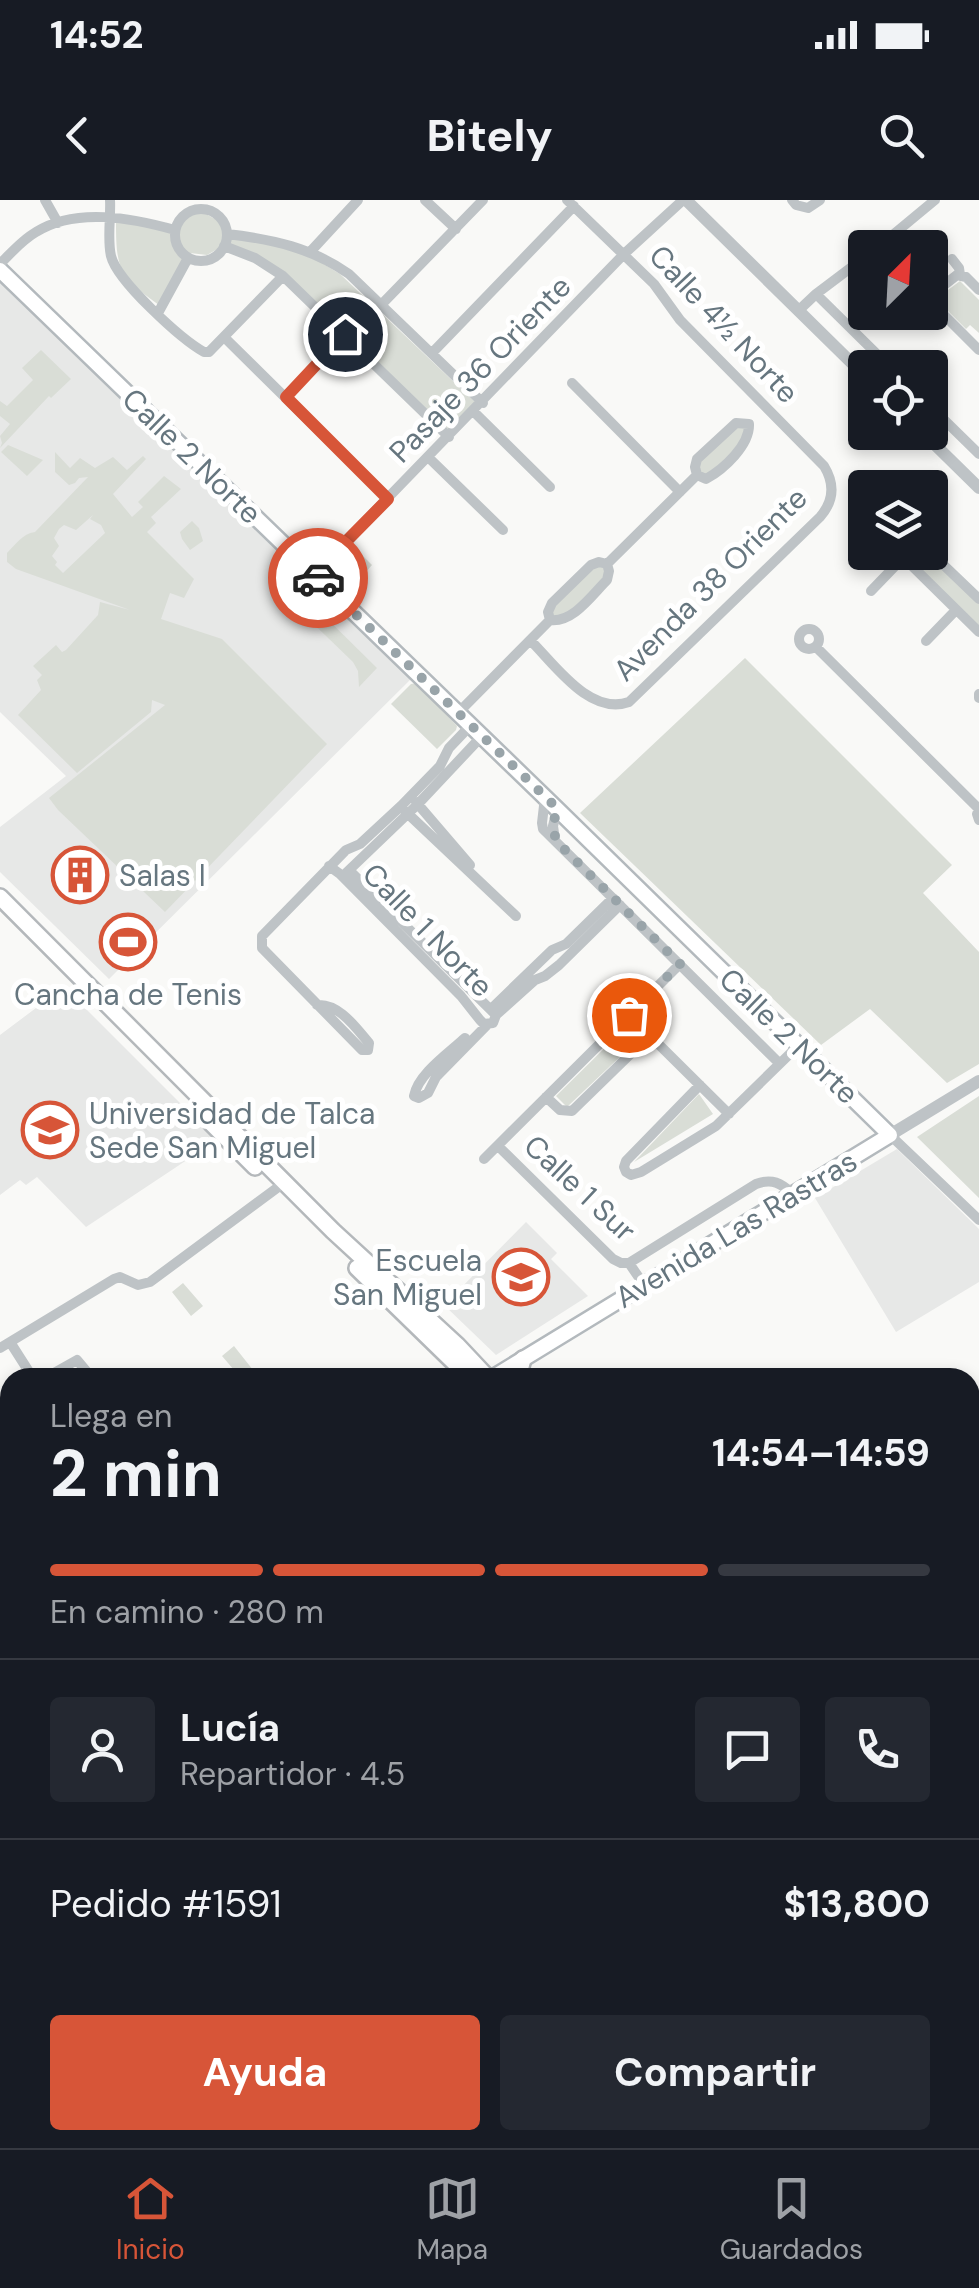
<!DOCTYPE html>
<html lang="es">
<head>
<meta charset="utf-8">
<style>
	:root { --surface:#171b24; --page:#242831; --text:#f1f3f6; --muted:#9ea1a6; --line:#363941; --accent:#d75538 }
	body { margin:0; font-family:"DM Sans",sans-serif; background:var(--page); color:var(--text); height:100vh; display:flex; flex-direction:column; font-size:38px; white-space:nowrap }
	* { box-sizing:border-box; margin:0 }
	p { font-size:32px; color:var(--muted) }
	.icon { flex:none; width:55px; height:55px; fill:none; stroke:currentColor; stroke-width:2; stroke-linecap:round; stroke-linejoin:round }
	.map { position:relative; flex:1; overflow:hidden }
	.side { position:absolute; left:0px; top:1168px; width:980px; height:782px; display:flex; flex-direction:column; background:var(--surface); border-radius:30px 30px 0 0; box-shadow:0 5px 15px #0003 }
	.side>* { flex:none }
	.needle { width:65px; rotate:24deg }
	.controls { position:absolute; left:848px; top:30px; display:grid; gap:20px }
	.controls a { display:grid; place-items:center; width:100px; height:100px; border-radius:10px; background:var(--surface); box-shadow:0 5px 15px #0003; font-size:50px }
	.pin { position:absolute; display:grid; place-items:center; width:85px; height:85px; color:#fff; margin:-42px; border:5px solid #fff; border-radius:50%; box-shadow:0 2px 10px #0007 }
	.courier { position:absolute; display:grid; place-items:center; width:100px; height:100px; margin:-50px; border:8px solid #d75538; border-radius:50%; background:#fff; color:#222; box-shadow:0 2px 12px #0007 }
	.overview em { font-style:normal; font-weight:700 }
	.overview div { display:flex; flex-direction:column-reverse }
	.overview { display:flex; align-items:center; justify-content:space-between; height:170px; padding:0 50px }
	h1 { font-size:65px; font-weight:700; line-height:75px }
	.bar { display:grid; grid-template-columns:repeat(4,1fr); gap:15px 10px; align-content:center; height:120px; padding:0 50px }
	.bar i { height:12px; border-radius:8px; background:var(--line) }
	.bar .on { background:var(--accent) }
	.bar p { grid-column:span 4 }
	.line { display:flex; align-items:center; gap:25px; padding:0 50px; border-top:2px solid var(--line) }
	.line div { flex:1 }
	.round { display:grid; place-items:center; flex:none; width:105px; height:105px; border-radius:10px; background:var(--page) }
	.action { display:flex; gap:20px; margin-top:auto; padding:20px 50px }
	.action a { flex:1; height:115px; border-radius:10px; background:var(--accent); color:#fff; font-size:40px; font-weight:700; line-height:115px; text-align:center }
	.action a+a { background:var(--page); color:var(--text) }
	.status { display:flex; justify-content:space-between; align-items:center; height:70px; padding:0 50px; background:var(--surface); direction:ltr }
	.status svg { height:28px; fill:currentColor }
	header { display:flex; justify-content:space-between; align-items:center; height:130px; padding:0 50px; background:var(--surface); font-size:45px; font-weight:700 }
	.tabs { display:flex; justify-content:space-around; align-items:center; height:140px; border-top:2px solid var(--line); background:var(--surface); font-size:28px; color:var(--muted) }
	.tabs a { display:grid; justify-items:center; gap:5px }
	.tabs .on { color:var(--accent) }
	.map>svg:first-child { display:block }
	.built { fill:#e7e8e7 }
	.green { fill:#d9ddd6; fill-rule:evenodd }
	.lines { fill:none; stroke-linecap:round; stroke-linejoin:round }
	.secondary-casing { stroke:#b3b9bd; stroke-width:19 }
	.trunk-casing { stroke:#b4b8bb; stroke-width:20 }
	.minor { stroke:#bec3c6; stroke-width:10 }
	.tertiary { stroke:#bec3c6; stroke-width:12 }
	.secondary { stroke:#fff; stroke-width:14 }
	.trunk { stroke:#fff; stroke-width:15 }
	.done { stroke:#99a4a9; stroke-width:10; stroke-dasharray:0 18 }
	.route { stroke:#d75538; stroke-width:12 }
	.labels { text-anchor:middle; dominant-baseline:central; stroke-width:10; stroke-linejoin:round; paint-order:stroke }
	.street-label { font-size:30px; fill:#66767f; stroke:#fff }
	.poi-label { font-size:30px; fill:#66767f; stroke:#fff; text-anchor:start }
</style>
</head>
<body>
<div class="status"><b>14:52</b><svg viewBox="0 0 49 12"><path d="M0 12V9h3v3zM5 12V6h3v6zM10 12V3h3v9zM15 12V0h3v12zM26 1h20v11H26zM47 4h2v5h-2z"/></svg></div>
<header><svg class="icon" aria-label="back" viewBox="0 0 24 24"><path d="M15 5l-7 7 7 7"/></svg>Bitely<svg class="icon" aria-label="search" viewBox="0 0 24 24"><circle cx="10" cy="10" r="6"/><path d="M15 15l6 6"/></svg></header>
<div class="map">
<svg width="979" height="1948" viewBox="0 0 979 1948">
	<rect width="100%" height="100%" fill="#f9f9f7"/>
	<path class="built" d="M0 79 413 477 109 779 0 672V627L66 576 0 512Z
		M64 787 217 940 86 1027 37 977 26 985 20 980 0 995V835Z
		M897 949 979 1029V1082L896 1132 815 998Z
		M526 1022 557 1053 551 1059 588 1096 496 1155 444 1105Z
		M566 1940H826L830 1948H557Z"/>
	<path class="green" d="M204 13 217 20 224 31 304 52 340 74 475 202 448 231 279 69 221 47 207 55 190 53 159 105C119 76 116 70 116 21L178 27 190 15Z
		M960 81 979 100V133L970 125 966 129 936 99Z
		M41 150 71 179 51 198 49 196 0 248 2 243 0 236 10 224 0 216V201L7 206 33 180 22 168Z
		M749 224 747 240 706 279 695 263 731 226Z
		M8 245 43 260 27 276 1 252Z
		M55 252 70 268 80 258 95 268 113 257 127 270 143 256 146 259 113 294 132 317 143 307 138 302 164 276 181 289 151 317 156 323 147 332 194 379 184 398 170 393 161 419 222 439 327 544 165 712 58 610 49 598 165 505 152 500 151 512 77 573 18 515 41 490 37 480 42 475 33 466 56 445 62 452 66 450 98 415 100 402 130 410 16 369 7 362V353C16 344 22 334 35 332L88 277 79 278 75 283 69 285 55 272ZM93 315 90 319 101 325 105 333 63 373 55 365 57 362 52 356 59 346 54 338 59 329 64 325 76 330Z
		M192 321 199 328 203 341 190 350 182 339 180 332Z
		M351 344 372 365 348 392 325 369Z
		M916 353H926L979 403V428L914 362 912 359Z
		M595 363 609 371 568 418 554 422 549 407Z
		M301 393 377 468 359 487 358 471 353 462 297 408 301 402Z
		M745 458 952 665 923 693 979 752V864L947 883 870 809 821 845 580 613Z
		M417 483 457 526 456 530 437 549 391 504 411 484Z
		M136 717 154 734 120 765 103 749Z
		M629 824 642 836 567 907 556 896Z
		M699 894 713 914 634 962Z
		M979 896V998L917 937Z
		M183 1083 203 1106 191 1116 172 1092Z
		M234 1146 253 1170 245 1177H240L222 1156Z
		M970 1345 975 1354 979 1352V1459L970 1449Z"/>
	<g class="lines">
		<g class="secondary-casing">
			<path id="secondary" d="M0 70 557 609 890 935 492 1178"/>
		</g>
		<g class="trunk-casing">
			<path id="trunk" d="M0 697 333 1031 457 1145 488 1178
				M211 923 255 967
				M357 1068 470 1178
				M518 1178 523 1159
				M847 1940 850 1948
				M863 1940 866 1948"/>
		</g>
		<path class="minor" d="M45 0 58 23
			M110 0C111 17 107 39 111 56 117 81 181 139 204 152H209L283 76
			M425 0 456 29
			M792 0 796 5 808 8 820 0
			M175 35a26 26 0 1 1 52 0a26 26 0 1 1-52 0Z
			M227 34C272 39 312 48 349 74L483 203
			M224 46 255 58 283 76 449 237
			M877 48 935 0
			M311 51 358 0
			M952 59 959 68 960 75
			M0 64C11 53 22 40 36 32 76 7 132 18 175 30
			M816 94 891 168
			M930 96 957 75 966 77 979 90
			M930 101 979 150
			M798 111 816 94 865 57
			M158 113 188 58
			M225 138 388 299
			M432 153 574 6
			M572 183 680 292
			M286 197 345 134 381 105 483 0
			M930 206 979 254
			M474 212 550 287
			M736 223 749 224C750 245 724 269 706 279L697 275 695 267 697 259Z
			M429 258 503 330
			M930 352 979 399
			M907 359 910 364 979 432
			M314 374 624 54 683 0
			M871 391 898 363 907 359
			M550 420 548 412 552 403 591 365 599 362 607 364
			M799 439a10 10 0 1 1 20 0a10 10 0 1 1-20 0Z
			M531 441C555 465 590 516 629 502L820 317C834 301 835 284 824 266L680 120 654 84 567 0
			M926 441 956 410
			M816 447 979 609 977 614 979 620
			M979 494V498
			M458 513 550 420C573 423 592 395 607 380L609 371 607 364 697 275
			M545 597 542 623 543 629 779 863
			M416 602 470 665
			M405 611 516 716
			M555 640 553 626 557 609
			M329 666 340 674 461 796 480 820
			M350 671 496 815
			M346 673 418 604 482 536
			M317 805C339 803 356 828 369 843L368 850H362L262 748V736L346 650 360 644 401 606 440 566 449 548 471 525
			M491 809 552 750 566 744 613 698
			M629 815 729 914
			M480 820 484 824 493 823 496 815 535 780 545 776 559 765 620 705
			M700 885 626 961 624 967 626 972 631 975 641 972 716 926 799 845
			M414 896 419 898 428 893 436 877 487 825
			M414 896C418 874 449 853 465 838
			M546 897 560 910 572 911 650 835
			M890 935 979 1020
			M498 946 613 1059 621 1063H629
			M484 959 680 764
			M644 1085 629 1063 756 984C772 978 781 983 793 994
			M10 1142 33 1178
			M0 1148 114 1079 120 1077 138 1085 150 1082 277 988
			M45 1178 77 1160 92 1178
			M0 1208 10 1221
			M0 1329 10 1318
			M0 1389 10 1381
			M0 1919 10 1928
			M973 1932 979 1945
			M24 1940 34 1948
			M889 1940 892 1948
			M955 1948 964 1940"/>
		<path class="tertiary" d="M686 0 865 176
			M922 232 979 288
			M890 935 979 881
			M0 1611 10 1602"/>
		<use href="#secondary" class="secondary"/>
		<use href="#trunk" class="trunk"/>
	</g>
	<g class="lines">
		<path class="done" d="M318 378 557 608 553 626 556 641 680 764 629 815"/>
		<path class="route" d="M318 378 314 374 388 299 286 197 345 134"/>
	</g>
	<defs>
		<g id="building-ring" transform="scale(2.875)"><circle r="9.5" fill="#fff" stroke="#d75538" stroke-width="1.5"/><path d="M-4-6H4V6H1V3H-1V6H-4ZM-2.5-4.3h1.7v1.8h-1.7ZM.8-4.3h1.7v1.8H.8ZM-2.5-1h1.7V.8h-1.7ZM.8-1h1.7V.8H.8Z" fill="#d75538"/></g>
		<g id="stadium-ring" transform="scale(2.875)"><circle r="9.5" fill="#fff" stroke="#d75538" stroke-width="1.5"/><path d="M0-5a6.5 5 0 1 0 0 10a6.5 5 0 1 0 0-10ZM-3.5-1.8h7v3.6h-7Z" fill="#d75538"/></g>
		<g id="university-ring" transform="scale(2.875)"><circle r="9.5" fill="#fff" stroke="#d75538" stroke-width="1.5"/><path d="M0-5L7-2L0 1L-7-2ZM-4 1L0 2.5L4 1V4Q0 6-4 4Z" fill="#d75538"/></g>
		<g id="school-ring" transform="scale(2.875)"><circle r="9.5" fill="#fff" stroke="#d75538" stroke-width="1.5"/><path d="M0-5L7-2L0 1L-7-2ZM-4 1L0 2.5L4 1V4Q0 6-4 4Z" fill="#d75538"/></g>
	</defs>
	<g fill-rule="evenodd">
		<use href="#building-ring" x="80" y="675"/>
		<use href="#stadium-ring" x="128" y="742"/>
		<use href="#university-ring" x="50" y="930"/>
		<use href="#school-ring" x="521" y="1077"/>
	</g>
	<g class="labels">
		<g class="street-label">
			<text transform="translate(724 124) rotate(47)">Calle 4½ Norte</text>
			<text transform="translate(480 169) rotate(-46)">Pasaje 36 Oriente</text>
			<text transform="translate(192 256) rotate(44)">Calle 2 Norte</text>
			<text transform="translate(710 384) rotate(-45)">Avenda 38 Oriente</text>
			<text transform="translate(428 730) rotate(46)">Calle 1 Norte</text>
			<text transform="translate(789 836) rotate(44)">Calle 2 Norte</text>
			<text transform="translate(580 988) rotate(43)">Calle 1 Sur</text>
			<text transform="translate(736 1029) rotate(-31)">Avenida Las Rastras</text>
		</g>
		<g class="poi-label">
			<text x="119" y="675">Salas I</text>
			<text x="128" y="794" text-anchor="middle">Cancha de Tenis</text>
			<text x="89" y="913">Universidad de Talca<tspan x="89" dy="34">Sede San Miguel</tspan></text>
			<text x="482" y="1060" text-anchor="end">Escuela<tspan x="482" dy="34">San Miguel</tspan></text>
		</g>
	</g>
</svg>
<div class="controls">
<a><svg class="needle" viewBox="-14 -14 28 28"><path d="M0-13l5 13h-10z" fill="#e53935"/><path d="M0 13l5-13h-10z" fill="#9ea1a6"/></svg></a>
<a><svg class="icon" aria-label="locate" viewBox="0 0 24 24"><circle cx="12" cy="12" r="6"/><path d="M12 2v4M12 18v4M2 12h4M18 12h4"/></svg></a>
<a><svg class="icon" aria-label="layers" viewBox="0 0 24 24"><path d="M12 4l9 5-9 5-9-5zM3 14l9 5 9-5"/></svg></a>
</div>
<div class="pin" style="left:629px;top:815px;background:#ea580c"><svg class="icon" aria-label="bag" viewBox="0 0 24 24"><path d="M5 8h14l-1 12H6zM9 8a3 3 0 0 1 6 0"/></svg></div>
<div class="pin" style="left:345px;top:134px;background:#1f2937"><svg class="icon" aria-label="home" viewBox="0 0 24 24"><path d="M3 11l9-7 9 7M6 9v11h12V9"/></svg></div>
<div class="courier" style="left:318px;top:378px"><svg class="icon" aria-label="car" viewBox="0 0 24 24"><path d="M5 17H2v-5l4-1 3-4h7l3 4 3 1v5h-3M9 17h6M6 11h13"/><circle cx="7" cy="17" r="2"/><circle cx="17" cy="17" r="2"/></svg></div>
<section class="side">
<div class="overview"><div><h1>2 min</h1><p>Llega en</p></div><em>14:54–14:59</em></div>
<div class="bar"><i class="on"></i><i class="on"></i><i class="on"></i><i></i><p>En camino · 280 m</p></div>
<div class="line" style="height:180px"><a class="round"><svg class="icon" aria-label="person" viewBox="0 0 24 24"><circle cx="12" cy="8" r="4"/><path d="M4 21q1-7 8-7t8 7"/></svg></a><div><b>Lucía</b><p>Repartidor · 4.5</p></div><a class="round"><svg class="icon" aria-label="chat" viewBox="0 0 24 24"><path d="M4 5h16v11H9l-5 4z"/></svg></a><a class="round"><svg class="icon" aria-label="phone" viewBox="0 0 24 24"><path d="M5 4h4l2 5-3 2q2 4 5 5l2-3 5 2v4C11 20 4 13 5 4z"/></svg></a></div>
<div class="line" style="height:130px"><div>Pedido #1591</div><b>$13,800</b></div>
<div class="action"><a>Ayuda</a><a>Compartir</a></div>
</section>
</div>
<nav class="tabs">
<a class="on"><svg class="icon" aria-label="home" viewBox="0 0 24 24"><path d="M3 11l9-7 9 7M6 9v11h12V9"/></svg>Inicio</a>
<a><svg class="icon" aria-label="map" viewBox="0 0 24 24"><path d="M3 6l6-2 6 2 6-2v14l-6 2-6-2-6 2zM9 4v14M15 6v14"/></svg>Mapa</a>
<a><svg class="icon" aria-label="saved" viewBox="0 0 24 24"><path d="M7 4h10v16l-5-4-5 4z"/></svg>Guardados</a>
</nav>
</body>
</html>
